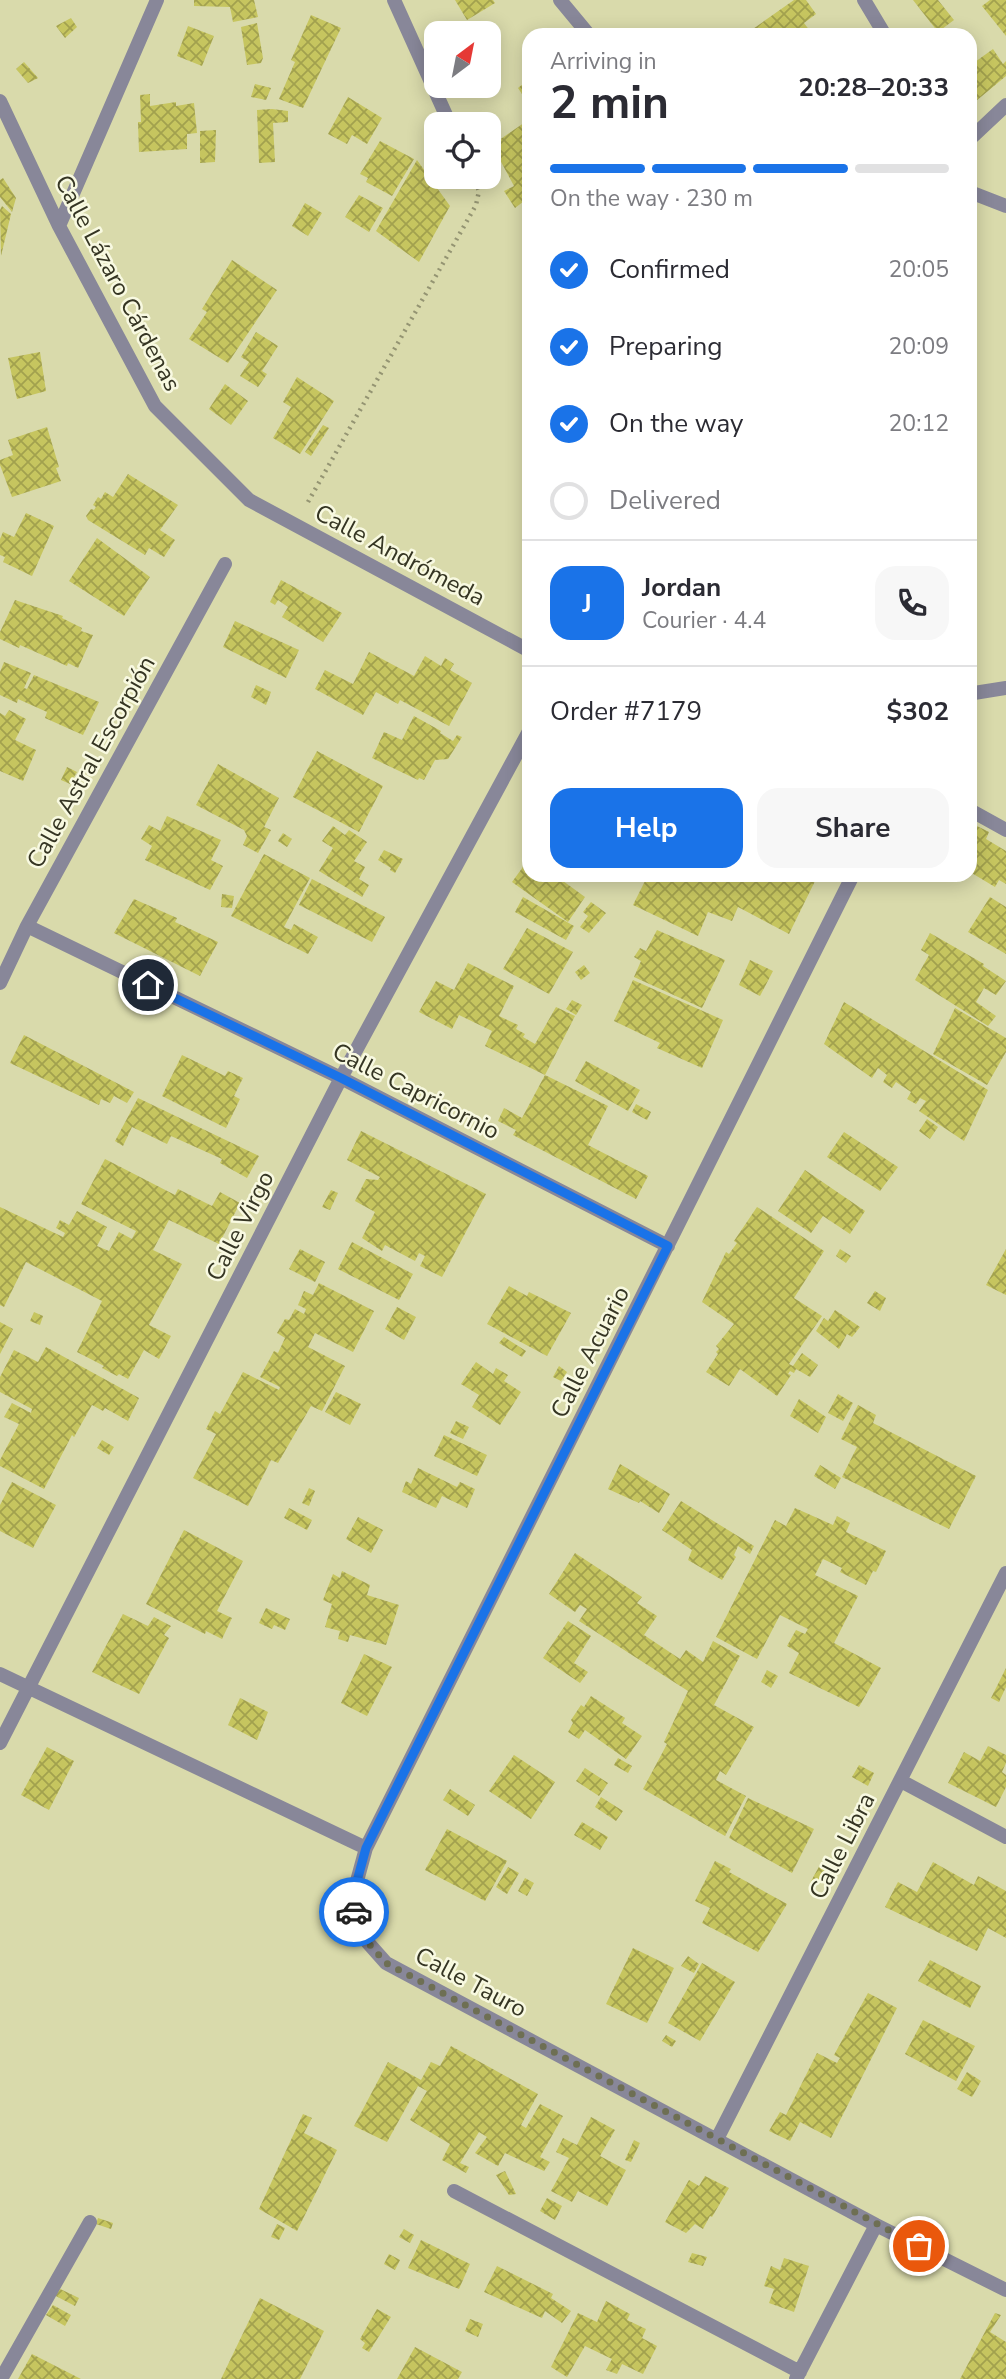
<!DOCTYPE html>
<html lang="en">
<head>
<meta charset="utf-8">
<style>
	:root { --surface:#fff; --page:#f7f7f7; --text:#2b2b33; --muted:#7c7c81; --line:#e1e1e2; --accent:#1a73e8 }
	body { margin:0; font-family:"Nunito Sans",sans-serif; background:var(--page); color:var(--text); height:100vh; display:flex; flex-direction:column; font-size:26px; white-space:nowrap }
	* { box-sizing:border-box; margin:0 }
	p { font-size:23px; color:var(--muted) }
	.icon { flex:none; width:38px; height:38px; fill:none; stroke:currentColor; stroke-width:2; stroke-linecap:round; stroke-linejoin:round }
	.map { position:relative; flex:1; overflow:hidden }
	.details { position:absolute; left:522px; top:28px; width:455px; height:854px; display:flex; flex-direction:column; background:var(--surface); border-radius:21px; box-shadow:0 4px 18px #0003 }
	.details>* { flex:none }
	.needle { width:46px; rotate:32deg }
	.controls { position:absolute; left:424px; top:21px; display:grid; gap:14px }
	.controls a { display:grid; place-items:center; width:77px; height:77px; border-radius:14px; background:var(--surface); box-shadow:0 4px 18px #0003; font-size:35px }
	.pin { position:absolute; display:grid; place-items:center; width:60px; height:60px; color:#fff; margin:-30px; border:4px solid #fff; border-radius:50%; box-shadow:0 2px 7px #0007 }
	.courier { position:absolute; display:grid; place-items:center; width:70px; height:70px; margin:-35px; border:5px solid #1a73e8; border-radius:50%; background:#fff; color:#222; box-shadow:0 2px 9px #0007 }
	.head em { font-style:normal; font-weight:700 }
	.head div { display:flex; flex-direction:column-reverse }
	.head { display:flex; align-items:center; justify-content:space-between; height:119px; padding:0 28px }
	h1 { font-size:46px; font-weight:700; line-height:52px }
	.bar { display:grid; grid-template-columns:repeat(4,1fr); gap:10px 7px; align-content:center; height:84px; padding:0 28px }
	.bar i { height:9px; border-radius:5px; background:var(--line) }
	.bar .current { background:var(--accent) }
	.bar p { grid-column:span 4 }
	.line { display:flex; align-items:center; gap:18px; padding:0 28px; border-top:2px solid var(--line) }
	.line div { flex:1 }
	.round { display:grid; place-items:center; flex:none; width:74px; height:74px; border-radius:21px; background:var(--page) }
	ol { padding:0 28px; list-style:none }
	li { display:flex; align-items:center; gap:21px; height:77px }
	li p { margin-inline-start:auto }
	li .icon { padding:7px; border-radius:50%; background:var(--accent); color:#fff; stroke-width:4 }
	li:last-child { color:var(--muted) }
	li i { width:38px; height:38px; border:4px solid var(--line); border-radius:50% }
	.button { display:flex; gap:14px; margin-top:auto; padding:14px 28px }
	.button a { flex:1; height:80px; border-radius:21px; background:var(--accent); color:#fff; font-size:28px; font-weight:700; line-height:80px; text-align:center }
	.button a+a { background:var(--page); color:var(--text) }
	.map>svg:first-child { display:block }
	.building { fill:url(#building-cross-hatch) }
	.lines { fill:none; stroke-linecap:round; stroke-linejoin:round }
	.path { stroke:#949472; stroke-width:4.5; stroke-dasharray:2 5; stroke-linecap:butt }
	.street { stroke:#888799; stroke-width:14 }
	.done { stroke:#6e6f53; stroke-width:7; stroke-dasharray:0 12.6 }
	.route { stroke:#1a73e8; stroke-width:9 }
	.labels { text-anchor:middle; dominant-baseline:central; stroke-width:5; stroke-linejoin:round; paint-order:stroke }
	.street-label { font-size:24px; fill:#353523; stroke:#f8f9e1 }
</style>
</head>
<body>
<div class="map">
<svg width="1006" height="2379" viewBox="0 0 1006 2379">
	<defs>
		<pattern id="building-cross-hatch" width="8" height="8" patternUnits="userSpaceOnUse" patternTransform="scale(1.75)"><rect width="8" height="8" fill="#c6c55f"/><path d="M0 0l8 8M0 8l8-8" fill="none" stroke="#a2a14e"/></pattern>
	</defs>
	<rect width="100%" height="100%" fill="#d9daab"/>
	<path class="building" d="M194 0H254L258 17 233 22 230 7 194 6Z
		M455 0H493L495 3 467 20Z
		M794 0H806L816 14 804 23 810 31 805 35H784L782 32 778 35H748L751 33 750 31Z
		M913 0H938L954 20 938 32Z
		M990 0H1006V36L982 6Z
		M311 15 341 28 303 108 279 99 295 62 291 60Z
		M71 18 77 27 65 38 56 26Z
		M257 23 263 58 261 63 247 65 241 27Z
		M188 26 214 36 202 66 177 56Z
		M993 49 1003 64 1006 61V76L970 106V55L975 62Z
		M24 62 38 78 28 83 16 69Z
		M528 80V103L518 88Z
		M255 84 271 88 266 100 251 97Z
		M150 94V106L176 102V106L194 103 197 133 187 134V149L139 152 138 122H141L140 95Z
		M348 97 382 118 367 144 352 135 347 144 328 134Z
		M272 109 288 111V122L273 123 275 162 259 163 257 110Z
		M528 120V198L515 208 504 191 514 186 492 145Z
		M216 130 215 162 200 163V131Z
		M380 141 414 159 392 196 366 182 368 178 360 174Z
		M417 160 450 206 419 262 376 231Z
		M3 178 16 198 12 212 0 197V180Z
		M359 195 383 208 369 232 345 217Z
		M305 203 322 213 308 236 292 226Z
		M2 206 11 214 1 256 0 210Z
		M232 260 277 290 228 363 189 339 207 312 202 309Z
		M256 332 278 346 262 371 267 374 258 387 240 376 249 362 241 357Z
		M40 352 46 391 17 399 8 358Z
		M297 377 334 401 300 454 273 438 291 407 283 402Z
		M225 384 248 401 231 425 209 409Z
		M323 425 329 428 311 456 305 452Z
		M47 427 59 467 56 468 61 481 12 497 0 465V460L13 455 8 440Z
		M128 474 178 505 160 530 175 540 164 557 149 548 145 555 88 520 86 516 91 509 94 510 96 507 93 505 98 497 101 499 105 492 113 497Z
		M26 513 54 526 32 576 3 562 5 557 0 555V539L3 532 14 537Z
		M97 538 150 577 124 616 69 581Z
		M281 580 342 613 323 642 282 617 288 607 278 600 275 605 270 602Z
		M15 600 63 616 62 618 82 628 81 631 93 635 78 668 68 663 67 666 20 645 19 648 0 639V632Z
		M235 621 299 650 286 678 223 647Z
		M369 652 414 676 425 656 441 666 445 658 454 664 450 670 472 683 449 726 400 700 398 704 376 692 363 715 315 689 325 670 353 684Z
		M4 662 31 673 24 688 27 689 34 675 99 702 83 735 45 718 47 712 18 699 17 703 0 695V672Z
		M256 685 271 692 266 705 251 697Z
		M9 710 26 719 15 740 36 750 23 781 0 771V713L5 716Z
		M414 716 441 731 440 733 453 741 457 735 462 737 448 759 435 760 424 780 419 778 418 780 372 758 384 732 402 740Z
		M317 751 383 786 359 832 293 797Z
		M218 764 279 798 264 827 271 830 258 853 243 845 247 836 244 830 196 805Z
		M67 767 77 772 70 784 61 780Z
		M970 810 980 816 975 825 989 832 986 839 1006 851V884L999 880 995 887 970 872Z
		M167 816 221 840 211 860 223 866 210 890 145 860 152 846 141 839 149 825 160 831Z
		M333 826 345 835 349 830 367 842 354 861 365 867 359 879 369 885 362 897 319 871 333 848 322 841Z
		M283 833 292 839 287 847 278 841Z
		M384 850 403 859 395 873 390 870 391 868 378 860Z
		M264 854 310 878 284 927 291 930 294 924 318 937 308 954 231 916Z
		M528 860V875H567L563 881 585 897 568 922 512 882Z
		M648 875H772L782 880 785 875H818L789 934 738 907 732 921 708 912 698 936 633 905Z
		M312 879 385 917 372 942 299 905Z
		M222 894 234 896 232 908 221 907Z
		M523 897 574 926 566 940 515 912Z
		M990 897 1006 907V954L968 932Z
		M134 899 177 918 175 922 218 942 200 976 114 933Z
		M591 902 606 913 589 933 580 927 588 916 583 912Z
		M527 928 573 952 549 994 503 969Z
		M657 930 725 960 702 1008 634 977 641 961 634 957 640 948 646 951Z
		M930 933 984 964 983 966 1006 981 996 995 984 988 976 1002 996 1016 988 1026 915 980 929 955 921 950Z
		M750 960 773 971 760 996 739 985Z
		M468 963 514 986 499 1016 518 1025 516 1029 525 1034 523 1037 535 1044 556 1007 575 1016 545 1075 608 1106 588 1145 648 1176 636 1199 513 1135 516 1130 498 1121 504 1108 522 1118 545 1075 485 1046 492 1031 459 1015 452 1029 419 1012 436 981 454 990Z
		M584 965 590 973 581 980 575 972Z
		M633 980 723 1020 702 1068 657 1048 660 1043 614 1021Z
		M572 1000 582 1005 576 1015 566 1009Z
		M844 1002 988 1090 964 1141 919 1111 926 1101 920 1098 916 1104 907 1099 911 1092 896 1082 892 1088 883 1082 887 1075 878 1068 872 1078 824 1044Z
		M955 1008 1006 1038V1052L987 1085 933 1054Z
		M24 1035 134 1092 127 1103 114 1096 110 1103 101 1099 99 1105 10 1063Z
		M182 1055 225 1076 228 1071 243 1078 234 1096 240 1099 226 1128 162 1096Z
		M586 1061 640 1090 628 1111 575 1081Z
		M138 1098 259 1156 247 1178 220 1163 222 1159 171 1136 167 1144 132 1127 123 1146 115 1141Z
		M636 1104 651 1112 647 1120 632 1112Z
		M927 1119 938 1127 930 1139 919 1131Z
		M361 1131 486 1194 442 1277 420 1266 425 1256 419 1253 415 1261 385 1245 382 1251 362 1238 375 1212 355 1201 366 1179 378 1180 380 1177 347 1160Z
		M844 1132 898 1167 880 1191 827 1157Z
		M105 1159 175 1195 178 1189 212 1206 220 1192 240 1203 219 1244 169 1220 153 1250 182 1264 149 1325 171 1336 159 1359 144 1350 128 1379 119 1374 117 1376 102 1368 104 1366 77 1352 102 1301 26 1262 4 1307 0 1305V1207L63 1237 65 1233 56 1228 60 1220 69 1225 77 1211 107 1227 97 1246 109 1251 119 1232 132 1239 136 1231 81 1204Z
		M805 1170 865 1211 850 1234 823 1216 811 1233 778 1211Z
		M331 1190 338 1193 330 1210 322 1207Z
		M757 1207 824 1251 794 1298 822 1316 789 1364 793 1366 802 1353 818 1365 810 1377 796 1369 794 1373 790 1371 788 1374 791 1375 777 1396 740 1369 729 1386 706 1372 718 1354 716 1352 719 1349 716 1346 734 1324 702 1302 726 1252 729 1254 737 1243 734 1241Z
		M352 1242 413 1274 399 1300 338 1269Z
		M300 1249 325 1262 315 1282 289 1269Z
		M840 1249 851 1256 846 1263 836 1256Z
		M1006 1249V1295L986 1285Z
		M319 1283 374 1311 353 1352 315 1333 308 1347 345 1366 322 1411 311 1406 278 1463 271 1460 248 1506 193 1478 216 1434 206 1429 215 1411 220 1414 243 1372 279 1390 280 1387 260 1377 274 1351 278 1353 285 1338 277 1333 285 1319 289 1320 295 1309 304 1314 306 1309 298 1305 304 1291 313 1295Z
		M509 1286 527 1296 529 1292 571 1313 547 1356 487 1324Z
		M875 1291 886 1298 880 1311 867 1303Z
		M397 1307 416 1317 404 1340 385 1329Z
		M835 1310 860 1327 852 1337 847 1334 839 1349 816 1331 824 1318 828 1321Z
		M34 1312 43 1316 40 1325 30 1321Z
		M0 1322 13 1329 0 1354Z
		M504 1337 526 1351 522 1357 499 1343Z
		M46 1347 139 1398 128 1421 105 1408 103 1411 92 1405 74 1437 72 1435 44 1489 0 1466V1460L19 1424 4 1417 12 1403 31 1413 32 1409 0 1392V1377L14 1350 38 1362Z
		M476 1362 493 1374 496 1368 508 1375 504 1381 521 1392 500 1425 472 1407 479 1395 461 1384Z
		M559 1366 567 1372 561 1381 553 1377Z
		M336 1392 361 1404 350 1425 325 1412Z
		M838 1394 853 1403 843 1421 828 1413Z
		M799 1399 826 1417 818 1433 790 1416Z
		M858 1405 876 1415 873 1423 976 1476 949 1529 842 1477 857 1447 841 1439Z
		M456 1421 469 1427 463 1439 450 1433Z
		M444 1435 487 1455 477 1476 434 1456Z
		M102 1440 114 1447 109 1455 97 1448Z
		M620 1464 670 1494 659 1513 640 1501 639 1503 608 1489Z
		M820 1465 841 1478 835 1489 814 1476Z
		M418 1468 457 1487 460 1482 475 1489 467 1508 442 1496 436 1508 402 1492 406 1481 411 1484Z
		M12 1482 56 1505 33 1548 0 1531V1505Z
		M309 1488 315 1491 309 1506 302 1503Z
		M681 1501 754 1546 750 1554 738 1546 734 1555 736 1557 722 1580 688 1560 692 1550 662 1530Z
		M289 1508 312 1520 307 1530 284 1518Z
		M795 1508 833 1525 837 1516 850 1523 846 1532 886 1551 876 1572 873 1571 866 1585 840 1572 842 1568 823 1559 815 1575 858 1596 834 1643 881 1668 859 1707 789 1673 799 1653 787 1646 796 1630 805 1634 808 1629 780 1615 757 1659 716 1637 775 1520 786 1526Z
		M358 1517 383 1530 371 1553 346 1539Z
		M184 1530 243 1561 217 1611 232 1618 222 1639 206 1631 205 1634 146 1604Z
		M575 1553 642 1597 637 1603 657 1616 644 1635 680 1659 686 1650 703 1662 713 1641 740 1656 714 1705 754 1727 726 1775 720 1771 716 1780 746 1796 725 1836 643 1789 667 1744 664 1742 688 1691 579 1621 587 1609 580 1605 575 1612 549 1594Z
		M342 1571 370 1585 367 1595 399 1605 386 1645 350 1635 348 1642 338 1639 340 1631 325 1627 332 1604 323 1600 333 1574 340 1578Z
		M266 1608 290 1619 285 1630 274 1625 272 1629 259 1623Z
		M123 1614 148 1626 154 1617 171 1626 164 1635 169 1638 139 1694 92 1672Z
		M568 1621 591 1636 574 1663 588 1672 580 1683 543 1658Z
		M364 1654 392 1667 367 1716 341 1703Z
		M1006 1668V1687L999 1702 991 1698Z
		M767 1670 778 1676 771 1688 761 1682Z
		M591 1696 625 1718 622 1723 642 1736 626 1759 585 1730 579 1739 568 1732 573 1723 571 1720 581 1705 584 1707Z
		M240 1698 268 1712 257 1740 228 1725Z
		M988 1746 1006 1755V1763L1002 1772 1006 1775V1787L996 1807 948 1783 964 1752 980 1761Z
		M47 1747 74 1761 49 1810 21 1795Z
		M514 1755 555 1782 531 1819 489 1791Z
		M618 1758 632 1766 628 1773 614 1765Z
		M859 1765 874 1773 868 1786 852 1777Z
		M585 1768 608 1783 599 1796 576 1781Z
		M450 1789 475 1805 468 1816 443 1800Z
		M601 1797 623 1811 616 1821 595 1807Z
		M748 1798 814 1829 792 1873 729 1838Z
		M582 1822 608 1837 600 1850 574 1835Z
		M447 1829 507 1861 485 1901 425 1870Z
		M715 1861 731 1869 729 1872 787 1904 758 1952 702 1923 710 1908 695 1901Z
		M933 1862 974 1885 978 1876 1006 1891V1938L988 1928 977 1951 885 1907 898 1882 917 1892Z
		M821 1863 826 1866 816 1886 810 1883Z
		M508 1867 519 1873 507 1894 496 1887Z
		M525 1878 534 1883 527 1896 518 1891Z
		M633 1948 674 1968 647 2023 606 2004Z
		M688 1956 699 1964 694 1973 681 1966Z
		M930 1960 981 1986 970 2008 918 1981Z
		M702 1963 735 1982 700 2041 668 2023Z
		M868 1993 897 2008 831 2138 800 2122 790 2141 769 2131 780 2112 786 2115 817 2053 837 2063 840 2058 834 2055Z
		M923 2020 975 2046 956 2081 905 2054Z
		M666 2035 676 2041 672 2047 662 2041Z
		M451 2046 538 2094 521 2125 526 2128 540 2104 563 2116 540 2157 550 2162 544 2171 505 2153 498 2166 475 2153 487 2137 479 2132 460 2163 469 2167 466 2173 442 2160 450 2144 410 2120 427 2091 418 2086 387 2142 354 2126 388 2062 421 2080 431 2062 440 2066Z
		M967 2072 981 2081 972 2097 957 2089Z
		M303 2114 312 2118 304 2133 337 2150 297 2231 259 2209Z
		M591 2117 615 2130 600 2156 626 2170 607 2206 578 2191 572 2202 551 2191 569 2158 556 2152 563 2138 577 2145Z
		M634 2140 640 2143 631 2162 625 2160Z
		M505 2171 516 2194 509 2195 496 2175Z
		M705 2176 729 2188 712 2217 710 2216 703 2229 695 2224 686 2233 665 2222 689 2180 699 2186Z
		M547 2198 562 2206 555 2220 540 2211Z
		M98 2218 113 2223 111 2229 96 2224Z
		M277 2224 285 2228 279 2240 271 2237Z
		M404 2229 414 2235 410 2243 399 2237Z
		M421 2240 470 2264 459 2289 408 2268Z
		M692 2253 707 2257 703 2266 688 2262Z
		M389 2254 400 2260 395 2270 384 2264Z
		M784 2258 809 2266 794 2312 769 2303 774 2289 764 2286 771 2266 780 2270Z
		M497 2266 553 2294 551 2298 571 2311 562 2323 545 2311 542 2318 484 2292Z
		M56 2287 79 2298 75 2306 52 2294Z
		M260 2298 324 2331 300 2379H221Z
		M606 2301 630 2314 627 2320 646 2329 642 2338 657 2346 643 2374 622 2364 617 2374 606 2370 612 2359 585 2346 567 2377 551 2367 578 2313 597 2322Z
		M53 2305 71 2315 65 2326 46 2315Z
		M377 2309 391 2317 369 2352 362 2348 365 2343 360 2339Z
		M995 2313 1001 2315 990 2332 1006 2342V2379H960Z
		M470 2319 483 2324 478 2337 465 2331Z
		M415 2347 462 2372 458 2379H397Z
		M32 2354 81 2379H18Z"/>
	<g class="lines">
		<path class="path" d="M308 502 476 205 479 191 474 177"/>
		<path class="street" d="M394 0 450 124
			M560 0 589 35
			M864 0 885 35
			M0 101 59 226 155 406 249 500 528 650
			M970 139 1006 105
			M970 192 1006 206
			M59 226 157 0
			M970 696 974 693 1006 688
			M970 810 1006 830
			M853 875 366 1848 351 1903 362 1936 386 1963 876 2225 1006 2290
			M27 926 341 1078 668 1246
			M0 983 27 926 225 564
			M0 1674 366 1848
			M0 1743 341 1078 528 733
			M901 1781 1006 1837
			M717 2139 1006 1573
			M454 2191 800 2372
			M1 2379 90 2222
			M796 2379 876 2225"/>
	</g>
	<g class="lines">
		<path class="done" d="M354 1912 362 1936 386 1963 919 2246"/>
		<path class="route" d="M148 985 341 1078 668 1246 366 1848 351 1903 354 1912"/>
	</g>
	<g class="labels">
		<g class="street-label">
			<text transform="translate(118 283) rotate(62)">Calle Lázaro Cárdenas</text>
			<text transform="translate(400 555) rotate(28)">Calle Andrómeda</text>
			<text transform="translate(91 762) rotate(-61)">Calle Astral Escorpión</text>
			<text transform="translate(416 1091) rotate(27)">Calle Capricornio</text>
			<text transform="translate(240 1226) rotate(-63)">Calle Virgo</text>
			<text transform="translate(590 1352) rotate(-63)">Calle Acuario</text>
			<text transform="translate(842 1846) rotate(-63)">Calle Libra</text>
			<text transform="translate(471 1982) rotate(28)">Calle Tauro</text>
		</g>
	</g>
</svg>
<div class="controls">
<a><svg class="needle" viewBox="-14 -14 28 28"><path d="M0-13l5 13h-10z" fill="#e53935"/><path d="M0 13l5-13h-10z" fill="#7c7c81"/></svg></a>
<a><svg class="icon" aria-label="locate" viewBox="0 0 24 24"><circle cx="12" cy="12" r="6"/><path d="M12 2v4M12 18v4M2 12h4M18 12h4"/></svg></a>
</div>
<div class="pin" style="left:919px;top:2246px;background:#ea580c"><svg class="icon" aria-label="bag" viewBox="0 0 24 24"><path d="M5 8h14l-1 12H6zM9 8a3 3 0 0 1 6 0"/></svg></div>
<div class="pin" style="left:148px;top:985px;background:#1f2937"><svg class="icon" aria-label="home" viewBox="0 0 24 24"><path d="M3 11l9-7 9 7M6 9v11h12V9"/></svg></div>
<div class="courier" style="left:354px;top:1912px"><svg class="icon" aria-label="car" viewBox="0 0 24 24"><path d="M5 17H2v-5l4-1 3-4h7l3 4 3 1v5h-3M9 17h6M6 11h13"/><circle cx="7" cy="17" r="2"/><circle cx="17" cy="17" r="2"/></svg></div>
<section class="details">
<div class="head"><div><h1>2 min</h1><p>Arriving in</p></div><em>20:28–20:33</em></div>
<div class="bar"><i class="current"></i><i class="current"></i><i class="current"></i><i></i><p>On the way · 230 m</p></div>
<ol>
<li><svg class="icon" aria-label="check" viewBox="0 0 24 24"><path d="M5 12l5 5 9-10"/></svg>Confirmed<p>20:05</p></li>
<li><svg class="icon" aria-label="check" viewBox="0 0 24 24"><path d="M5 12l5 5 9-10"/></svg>Preparing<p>20:09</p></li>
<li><svg class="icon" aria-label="check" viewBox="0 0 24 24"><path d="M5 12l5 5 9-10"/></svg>On the way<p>20:12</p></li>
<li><i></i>Delivered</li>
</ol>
<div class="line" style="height:126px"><b class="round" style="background:var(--accent);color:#fff">J</b><div><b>Jordan</b><p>Courier · 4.4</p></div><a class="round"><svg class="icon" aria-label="phone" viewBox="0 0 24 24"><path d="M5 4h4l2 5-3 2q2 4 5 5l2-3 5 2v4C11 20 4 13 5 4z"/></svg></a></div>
<div class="line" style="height:91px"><div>Order #7179</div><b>$302</b></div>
<div class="button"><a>Help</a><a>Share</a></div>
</section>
</div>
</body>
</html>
